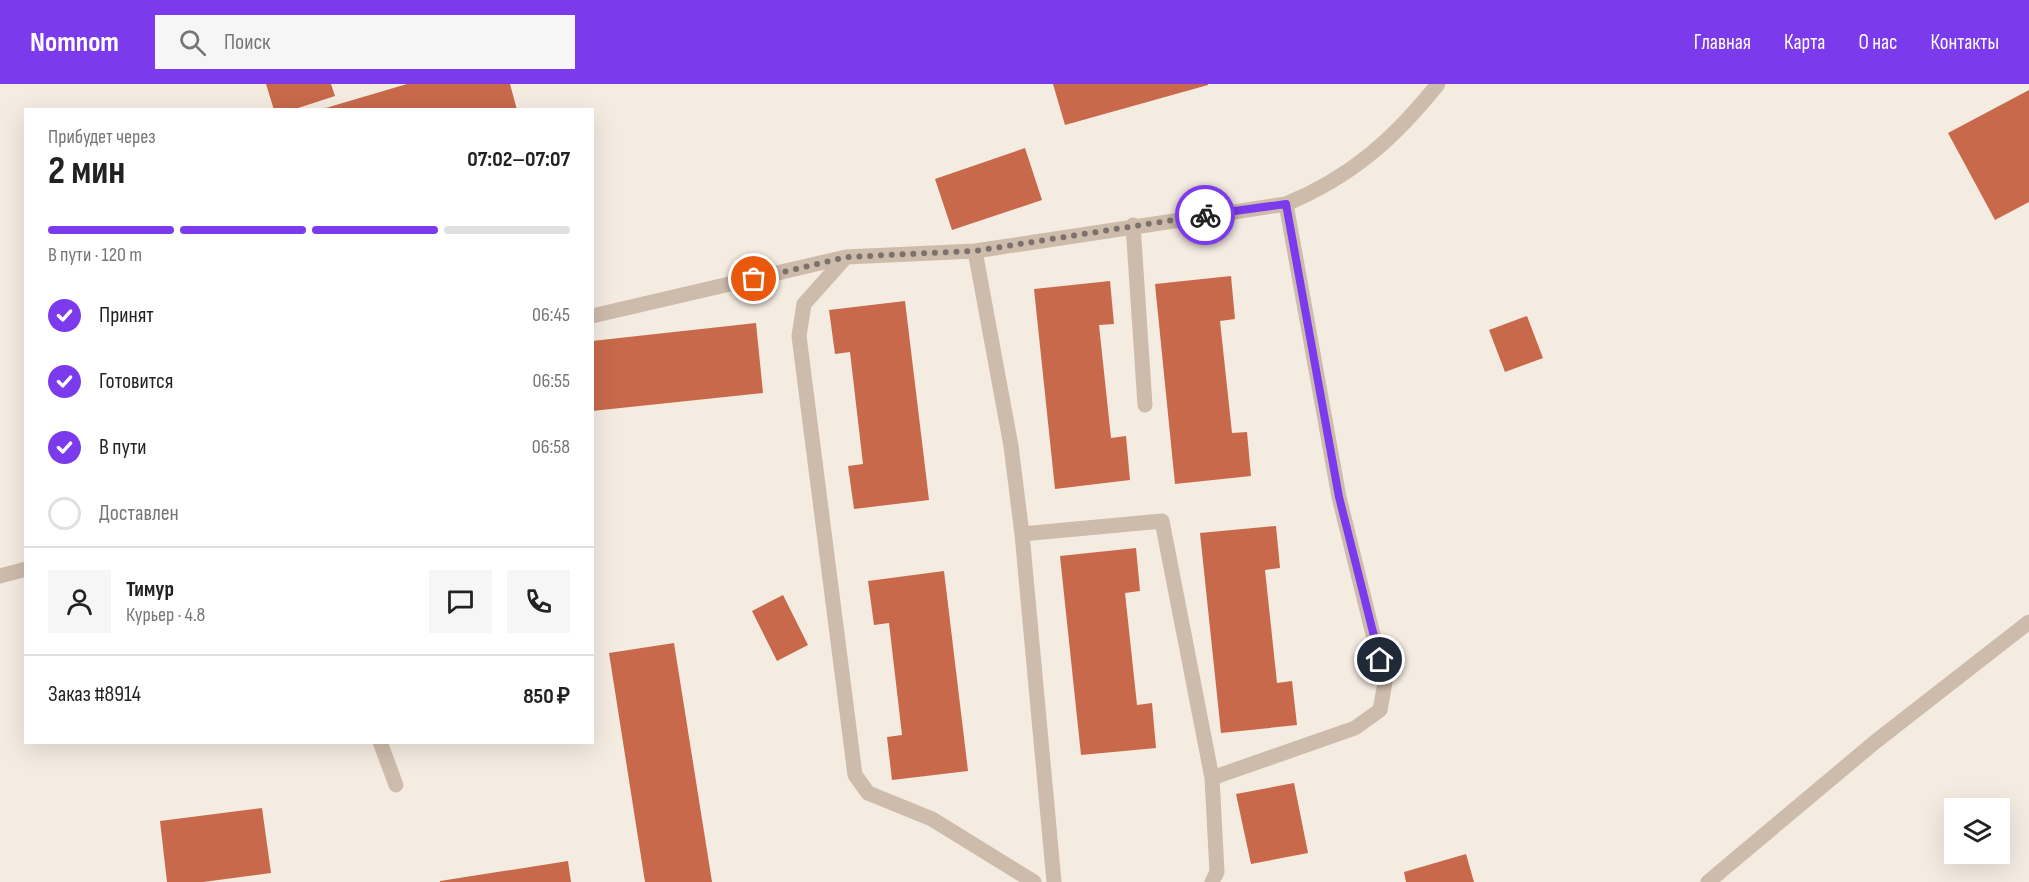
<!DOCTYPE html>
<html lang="ru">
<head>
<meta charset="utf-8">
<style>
	:root { --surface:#fff; --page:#f6f6f6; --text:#222; --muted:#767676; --line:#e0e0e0; --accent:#7c3aed }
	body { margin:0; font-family:"Sofia Sans Condensed",sans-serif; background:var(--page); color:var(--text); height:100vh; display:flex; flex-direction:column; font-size:22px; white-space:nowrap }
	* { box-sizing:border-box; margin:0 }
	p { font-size:20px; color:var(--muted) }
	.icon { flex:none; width:33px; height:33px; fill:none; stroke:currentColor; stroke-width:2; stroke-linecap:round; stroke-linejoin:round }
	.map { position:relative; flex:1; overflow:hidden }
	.sheet { position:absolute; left:24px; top:24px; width:570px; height:636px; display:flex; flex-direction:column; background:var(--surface); border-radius:0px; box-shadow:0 6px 24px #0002 }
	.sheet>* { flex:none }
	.controls { position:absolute; left:1944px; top:714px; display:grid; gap:12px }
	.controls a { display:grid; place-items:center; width:66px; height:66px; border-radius:0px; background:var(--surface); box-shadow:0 6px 24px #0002; font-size:30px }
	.pin { position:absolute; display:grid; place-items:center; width:51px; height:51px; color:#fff; margin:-26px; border:3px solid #fff; border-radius:50%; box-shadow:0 2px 6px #0007 }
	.courier { position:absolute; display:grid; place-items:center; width:60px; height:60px; margin:-30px; border:4px solid #7c3aed; border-radius:50%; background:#fff; color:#222; box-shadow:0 2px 8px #0007 }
	.overview em { font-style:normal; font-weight:700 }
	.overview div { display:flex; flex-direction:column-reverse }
	.overview { display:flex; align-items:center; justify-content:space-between; height:102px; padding:0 24px }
	h1 { font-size:39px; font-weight:700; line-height:45px }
	.bar { display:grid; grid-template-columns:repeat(4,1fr); gap:9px 6px; align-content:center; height:72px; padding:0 24px }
	.bar i { height:8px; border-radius:4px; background:var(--line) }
	.bar .active { background:var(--accent) }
	.bar p { grid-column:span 4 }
	.line { display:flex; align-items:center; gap:15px; padding:0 24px; border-top:2px solid var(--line) }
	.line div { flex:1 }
	.round { display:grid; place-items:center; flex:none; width:63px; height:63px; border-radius:0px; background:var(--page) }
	ol { padding:0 24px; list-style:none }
	li { display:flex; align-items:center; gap:18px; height:66px }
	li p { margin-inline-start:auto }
	li .icon { padding:6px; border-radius:50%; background:var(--accent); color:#fff; stroke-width:4 }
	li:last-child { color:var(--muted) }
	li i { width:33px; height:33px; border:3px solid var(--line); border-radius:50% }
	header { display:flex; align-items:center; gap:36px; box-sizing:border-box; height:84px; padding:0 30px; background:var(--accent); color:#fff }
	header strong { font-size:28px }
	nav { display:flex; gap:33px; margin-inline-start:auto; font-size:21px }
	.search { width:420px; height:54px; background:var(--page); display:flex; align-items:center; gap:15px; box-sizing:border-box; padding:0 21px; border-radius:0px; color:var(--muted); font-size:22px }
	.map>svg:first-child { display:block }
	.building { fill:#c8694b }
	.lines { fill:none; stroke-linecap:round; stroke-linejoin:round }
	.minor { stroke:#cdbbac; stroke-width:15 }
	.done { stroke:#7c716b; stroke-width:6; stroke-dasharray:0 10.8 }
	.route { stroke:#7c3aed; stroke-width:8 }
</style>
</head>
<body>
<header>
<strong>Nomnom</strong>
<div class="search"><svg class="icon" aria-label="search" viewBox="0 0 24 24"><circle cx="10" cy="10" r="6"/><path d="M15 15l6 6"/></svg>Поиск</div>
<nav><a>Главная</a><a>Карта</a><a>О нас</a><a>Контакты</a></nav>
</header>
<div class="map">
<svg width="2029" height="798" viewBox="0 0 2029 798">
	<rect width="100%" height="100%" fill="#f4ebe1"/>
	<path class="building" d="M266 0H331L335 12 292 26H274Z
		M407 0H510L517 26H319Z
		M1053 0H1208V1L1065 41Z
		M2029 6V118L1995 136 1948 49Z
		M1025 64 1042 116 952 146 935 95Z
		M1231 192 1235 235 1220 237 1232 349 1247 348 1251 392 1175 400 1155 200Z
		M1110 197 1114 240 1099 241 1111 354 1126 352 1130 396 1055 405 1034 205Z
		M905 217 929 416 854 425 848 382 863 380 850 268 835 270 829 226Z
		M1527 232 1543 274 1505 288 1489 246Z
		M756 239 763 309 592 327V257Z
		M1276 442 1280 484 1265 486 1277 599 1292 597 1297 641 1221 649 1200 449Z
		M1136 464 1140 507 1125 509 1137 621 1152 619 1156 664 1081 671 1060 472Z
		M944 487 968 687 892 696 887 653 902 651 889 539 874 541 868 497Z
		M783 511 808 561 777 577 752 527Z
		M674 559 712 798H645L609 569Z
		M1294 699 1308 769 1251 780 1236 710Z
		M262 724 271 789 203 798H167L160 737Z
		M1466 770 1474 798H1406L1404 788Z
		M568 777 571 798H440V797Z"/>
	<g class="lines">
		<path class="minor" d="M1133 141 1145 321
			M975 167 1286 120C1351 93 1394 55 1438 0
			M592 232 846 173
			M1022 450 1162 437 1212 694
			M0 492 26 485
			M380 658 396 701
			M1034 798 932 735 868 709 855 691 799 252 804 220 846 173 975 167 1011 362 1022 450 1054 798
			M1212 798 1217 788 1212 694 1355 644 1380 626 1385 599 1339 413 1286 120
			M1708 798 1875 658 2029 538"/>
	</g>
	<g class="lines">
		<path class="done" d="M754 195 846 173 975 167 1205 131"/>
		<path class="route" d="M1205 131 1286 120 1339 413 1380 576"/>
	</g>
</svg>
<div class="controls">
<a><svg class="icon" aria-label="layers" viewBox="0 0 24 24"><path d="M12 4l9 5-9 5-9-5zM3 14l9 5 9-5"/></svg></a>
</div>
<div class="pin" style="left:754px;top:195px;background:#ea580c"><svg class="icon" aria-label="bag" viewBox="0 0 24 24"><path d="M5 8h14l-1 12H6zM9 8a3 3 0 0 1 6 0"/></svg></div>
<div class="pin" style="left:1380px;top:576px;background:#1f2937"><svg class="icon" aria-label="home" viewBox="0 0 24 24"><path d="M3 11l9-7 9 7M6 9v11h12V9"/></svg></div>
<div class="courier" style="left:1205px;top:131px"><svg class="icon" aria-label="bike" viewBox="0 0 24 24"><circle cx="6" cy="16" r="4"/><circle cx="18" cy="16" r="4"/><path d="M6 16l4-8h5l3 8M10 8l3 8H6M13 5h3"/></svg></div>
<section class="sheet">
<div class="overview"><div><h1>2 мин</h1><p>Прибудет через</p></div><em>07:02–07:07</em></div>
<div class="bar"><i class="active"></i><i class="active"></i><i class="active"></i><i></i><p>В пути · 120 m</p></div>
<ol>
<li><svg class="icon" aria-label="check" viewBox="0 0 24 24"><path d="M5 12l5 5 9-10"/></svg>Принят<p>06:45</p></li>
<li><svg class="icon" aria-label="check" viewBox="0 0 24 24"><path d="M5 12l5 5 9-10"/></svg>Готовится<p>06:55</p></li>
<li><svg class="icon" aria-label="check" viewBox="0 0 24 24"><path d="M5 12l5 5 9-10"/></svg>В пути<p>06:58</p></li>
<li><i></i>Доставлен</li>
</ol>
<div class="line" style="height:108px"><a class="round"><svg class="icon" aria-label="person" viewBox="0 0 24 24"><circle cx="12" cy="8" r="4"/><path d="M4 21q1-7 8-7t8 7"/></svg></a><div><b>Тимур</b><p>Курьер · 4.8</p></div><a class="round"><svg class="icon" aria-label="chat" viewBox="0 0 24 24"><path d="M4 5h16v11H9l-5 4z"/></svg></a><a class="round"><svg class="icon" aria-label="phone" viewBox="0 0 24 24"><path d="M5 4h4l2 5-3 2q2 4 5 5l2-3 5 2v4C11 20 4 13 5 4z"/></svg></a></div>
<div class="line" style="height:78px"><div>Заказ #8914</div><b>850 ₽</b></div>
</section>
</div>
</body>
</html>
